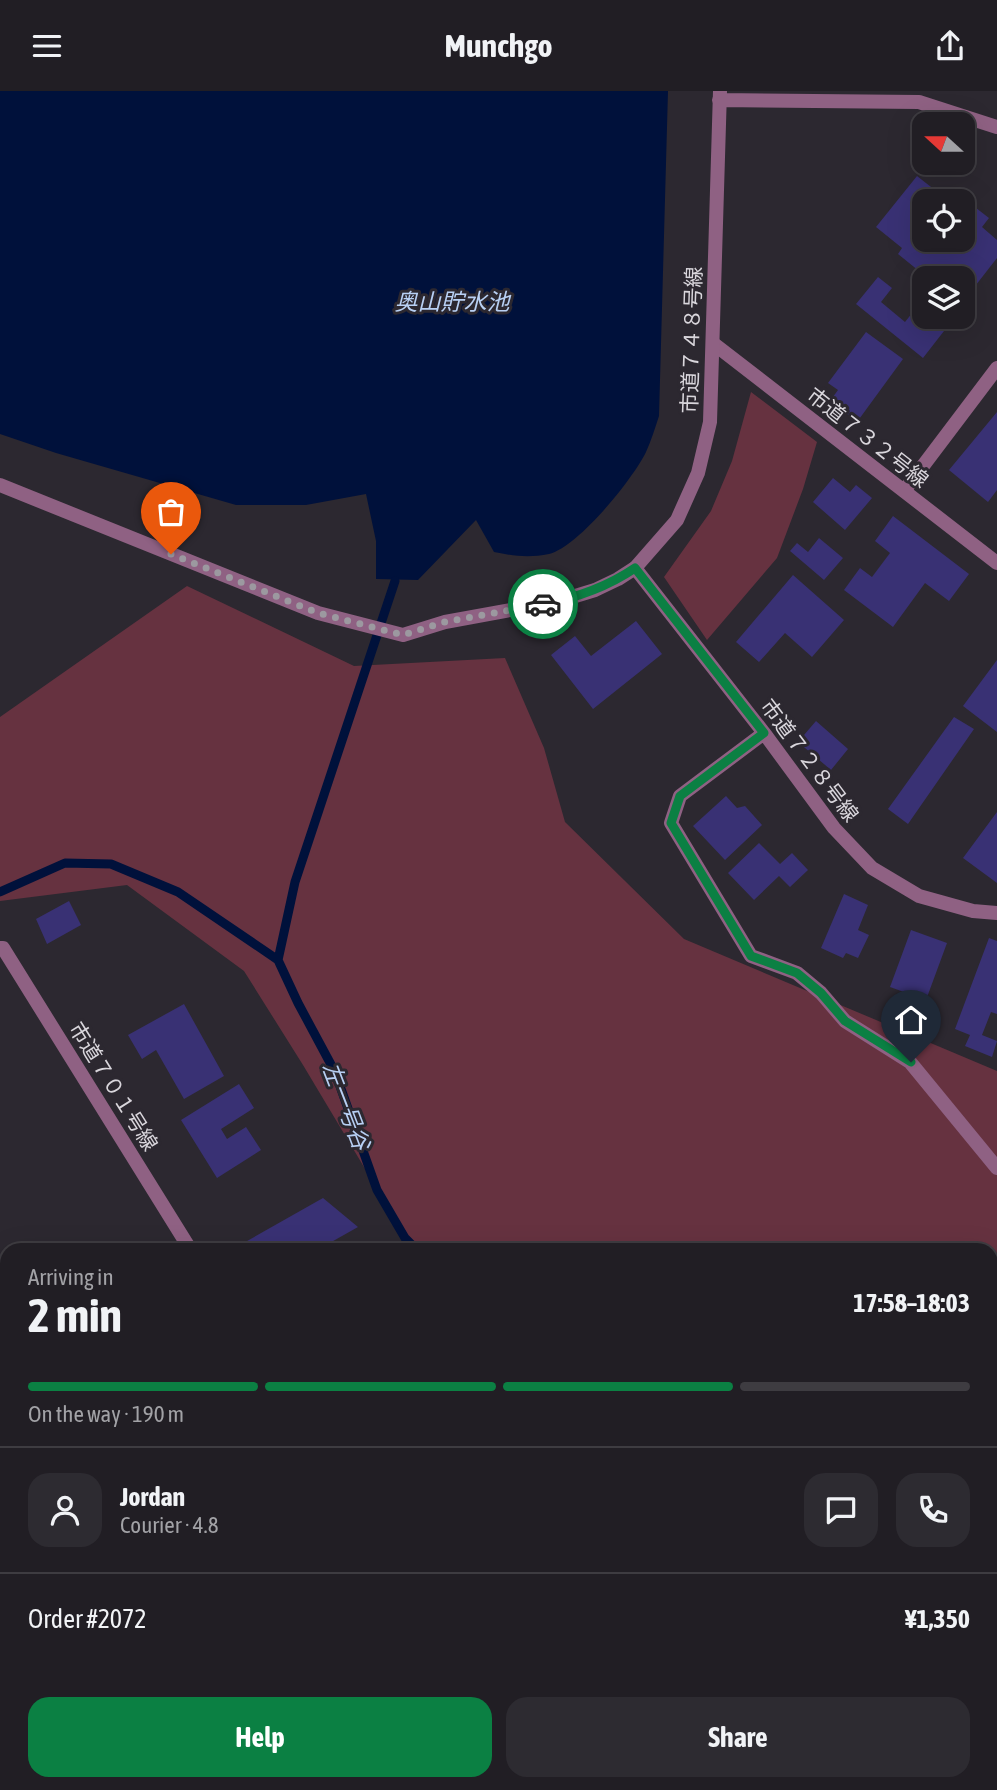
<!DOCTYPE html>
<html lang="en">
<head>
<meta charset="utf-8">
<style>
	:root { --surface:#211e24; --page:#2d2b31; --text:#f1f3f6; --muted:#a2a2a6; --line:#3e3c41; --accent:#0b8043 }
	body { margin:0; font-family:"Asap Condensed","Noto Sans JP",sans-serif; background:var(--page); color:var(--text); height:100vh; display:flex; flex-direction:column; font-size:26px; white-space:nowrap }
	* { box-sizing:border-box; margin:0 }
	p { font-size:23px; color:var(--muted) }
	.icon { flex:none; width:38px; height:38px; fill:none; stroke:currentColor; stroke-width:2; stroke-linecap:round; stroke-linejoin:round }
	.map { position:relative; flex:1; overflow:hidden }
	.side { position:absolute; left:0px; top:1152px; width:998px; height:548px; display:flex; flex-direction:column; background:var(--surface); border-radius:21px 21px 0 0; box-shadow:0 7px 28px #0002,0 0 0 2px var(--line) }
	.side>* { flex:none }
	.needle { width:46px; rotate:291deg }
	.tools { position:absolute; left:912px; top:21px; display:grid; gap:14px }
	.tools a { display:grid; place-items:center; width:63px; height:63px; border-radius:14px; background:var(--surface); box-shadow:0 7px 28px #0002,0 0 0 2px var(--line); font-size:35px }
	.pin { position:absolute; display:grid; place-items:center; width:60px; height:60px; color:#fff; margin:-72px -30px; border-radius:50% 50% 50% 0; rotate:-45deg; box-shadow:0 0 7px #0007 }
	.pin .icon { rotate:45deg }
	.courier { position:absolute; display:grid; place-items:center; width:70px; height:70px; margin:-35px; border:5px solid #0b8043; border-radius:50%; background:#fff; color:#222; box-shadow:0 2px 9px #0007 }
	.head em { font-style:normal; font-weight:700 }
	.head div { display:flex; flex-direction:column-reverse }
	.head { display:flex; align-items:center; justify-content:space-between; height:119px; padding:0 28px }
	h1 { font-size:46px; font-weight:700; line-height:52px }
	.bar { display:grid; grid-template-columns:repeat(4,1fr); gap:10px 7px; align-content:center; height:84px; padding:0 28px }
	.bar i { height:9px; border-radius:5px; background:var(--line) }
	.bar .selected { background:var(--accent) }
	.bar p { grid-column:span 4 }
	.line { display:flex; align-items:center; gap:18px; padding:0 28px; border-top:2px solid var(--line) }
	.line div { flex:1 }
	.round { display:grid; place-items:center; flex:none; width:74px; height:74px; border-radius:21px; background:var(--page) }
	.primary-button { display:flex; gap:14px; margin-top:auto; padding:14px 28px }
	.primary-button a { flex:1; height:80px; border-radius:21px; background:var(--accent); color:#fff; font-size:28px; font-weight:700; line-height:80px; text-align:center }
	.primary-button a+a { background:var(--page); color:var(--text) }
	header { display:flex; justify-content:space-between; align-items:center; height:91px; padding:0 28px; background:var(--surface); font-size:32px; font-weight:700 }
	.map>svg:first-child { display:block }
	.green { fill:#663240 }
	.water { fill:#00113b }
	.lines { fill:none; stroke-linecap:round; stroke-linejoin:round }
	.stream { stroke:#00113b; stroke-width:9 }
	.building { fill:#393174 }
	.minor { stroke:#8f6183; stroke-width:14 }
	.tertiary { stroke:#8f6183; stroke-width:14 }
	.done { stroke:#9c99a0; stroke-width:7; stroke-dasharray:0 12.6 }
	.route { stroke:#0b8043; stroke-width:9 }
	.labels { text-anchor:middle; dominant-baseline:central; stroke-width:6; stroke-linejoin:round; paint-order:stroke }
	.street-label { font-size:21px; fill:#d9d6dc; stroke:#2c2830 }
	.water-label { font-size:23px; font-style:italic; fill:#b8d0f4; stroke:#2c2830 }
</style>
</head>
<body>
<header><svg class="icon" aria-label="menu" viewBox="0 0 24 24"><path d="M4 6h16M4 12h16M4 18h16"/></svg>Munchgo<svg class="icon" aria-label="share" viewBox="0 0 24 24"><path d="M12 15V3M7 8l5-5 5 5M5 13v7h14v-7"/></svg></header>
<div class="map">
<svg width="997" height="1699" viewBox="0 0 997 1699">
	<rect width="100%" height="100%" fill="#2c2830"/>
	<path class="green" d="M751 301 817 351 803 398 777 467 707 549 664 486 711 420 732 370Z
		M187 495 354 575 505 567 544 657 565 731 684 848 997 980V1654L990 1651V1158H413L303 974 244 880 127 794 0 810V626Z
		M340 1692H617L624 1699H336Z"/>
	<path class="water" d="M0 0H668L659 325C655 337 651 350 646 361 633 388 578 456 549 463 529 467 513 465 494 461L476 429 418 489 376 488V450L366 403 306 414H236L56 362 0 343Z"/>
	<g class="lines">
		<path class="stream" d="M0 801 65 772 111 773 178 801 278 869
			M278 869 295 791 395 490
			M278 869 298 912 335 981 377 1099 405 1147 416 1158
			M396 1699 398 1692"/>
	</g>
	<path class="building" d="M917 85 949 110H924V149H962V110H953L958 103 989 127 982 136 997 149V167L965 208 962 206V187H924V198L912 188 919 180 898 163 902 157 876 136Z
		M878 186 892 197 881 211 905 231 924 207V226H939L934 232 944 240 923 267 856 213Z
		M866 241 903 268 857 331 830 310 838 299 828 292Z
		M997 321V399L988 411 949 379Z
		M833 387 850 401 856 394 872 407 845 439 813 411Z
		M893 425 969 483 949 510 925 492 893 536 844 499 860 477 872 486 890 462 875 450Z
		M819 447 843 467 824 489 790 460 797 452 808 461Z
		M793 484 844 529 812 566 785 542 759 571 736 551Z
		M636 530 662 563 593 618 551 564 575 545 591 565Z
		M997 569V641L963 615Z
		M954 626 974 638 908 733 888 718Z
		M816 630 848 658 831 679 798 651Z
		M726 705 737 717 745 715 762 734 725 769 693 735Z
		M997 721V792L963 767Z
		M759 752 780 773 792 762 808 779 790 796 779 785 754 809 728 782Z
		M844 803 868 814 858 839 869 844 858 867 846 862 843 867 821 857Z
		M69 810 81 834 47 853 36 828Z
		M911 839 947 852 926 909 890 896Z
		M989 847 997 850V923L991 921 982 944 997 950 992 966 965 955 970 944 955 938Z
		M184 913 224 985 184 1008 156 959 142 968 128 944Z
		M239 993 254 1017 221 1038 227 1048 246 1036 261 1059 217 1087 181 1029Z
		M323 1107 358 1136 319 1158H233Z
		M24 1692H34L38 1699H14Z
		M675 1692H733L729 1699H671Z
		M874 1692H914L911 1699H871Z
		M964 1692H969L982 1699H960Z"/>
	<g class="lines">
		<path class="minor" d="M714 253 997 472
			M904 400 997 277
			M635 477 764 642 834 737 872 777 919 805 973 820 997 822
			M764 642 680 705 671 732 751 865 797 882 821 902 845 930 910 971 997 1077
			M0 857H3L190 1158
			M0 1327 7 1337
			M234 1692 239 1699
			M781 1692 794 1699
			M298 1699 299 1692"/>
		<path class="tertiary" d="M719 9 919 11 997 36
			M0 394 318 522 403 544 445 531 559 510 595 499 618 488 635 477 677 429 698 382 710 331 720 0"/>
	</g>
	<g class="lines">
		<path class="done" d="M171 463 318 522 403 544 445 531 543 513"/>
		<path class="route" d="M543 513C576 507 607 496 635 477L764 642 680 705 671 732 751 865 797 882 821 902 845 930 911 971"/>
	</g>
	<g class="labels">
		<g class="street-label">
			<text transform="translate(691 249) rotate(-88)">市道７４８号線</text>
			<text transform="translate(868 346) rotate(38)">市道７３２号線</text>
			<text transform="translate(810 669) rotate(53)">市道７２８号線</text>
			<text transform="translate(114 995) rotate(58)">市道７０１号線</text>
		</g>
		<g class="water-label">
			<text x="452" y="211">奥山貯水池</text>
			<text transform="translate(346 1015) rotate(69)">左一号谷</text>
		</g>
	</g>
</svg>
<div class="tools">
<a><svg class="needle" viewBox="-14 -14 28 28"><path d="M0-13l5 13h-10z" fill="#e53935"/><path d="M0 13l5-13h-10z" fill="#a2a2a6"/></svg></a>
<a><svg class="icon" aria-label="locate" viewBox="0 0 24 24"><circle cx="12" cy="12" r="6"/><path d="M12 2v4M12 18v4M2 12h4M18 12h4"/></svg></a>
<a><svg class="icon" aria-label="layers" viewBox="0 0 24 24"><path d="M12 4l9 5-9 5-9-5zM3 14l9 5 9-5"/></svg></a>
</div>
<div class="pin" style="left:171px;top:463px;background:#ea580c"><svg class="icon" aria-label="bag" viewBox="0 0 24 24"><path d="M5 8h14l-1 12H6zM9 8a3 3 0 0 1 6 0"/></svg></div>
<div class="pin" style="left:911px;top:971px;background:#1f2937"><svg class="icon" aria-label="home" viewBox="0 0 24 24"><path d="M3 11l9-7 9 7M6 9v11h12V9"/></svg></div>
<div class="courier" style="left:543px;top:513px"><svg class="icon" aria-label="car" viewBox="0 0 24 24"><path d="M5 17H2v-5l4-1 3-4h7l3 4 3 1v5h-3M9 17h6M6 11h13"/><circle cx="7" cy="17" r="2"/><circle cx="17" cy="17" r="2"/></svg></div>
<section class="side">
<div class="head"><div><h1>2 min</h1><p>Arriving in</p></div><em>17:58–18:03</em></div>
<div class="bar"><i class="selected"></i><i class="selected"></i><i class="selected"></i><i></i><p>On the way · 190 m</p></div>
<div class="line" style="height:126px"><a class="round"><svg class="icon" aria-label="person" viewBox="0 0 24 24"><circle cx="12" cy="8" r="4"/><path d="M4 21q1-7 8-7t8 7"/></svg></a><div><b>Jordan</b><p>Courier · 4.8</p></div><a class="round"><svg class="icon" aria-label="chat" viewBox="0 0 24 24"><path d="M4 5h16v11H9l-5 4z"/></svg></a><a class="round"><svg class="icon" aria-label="phone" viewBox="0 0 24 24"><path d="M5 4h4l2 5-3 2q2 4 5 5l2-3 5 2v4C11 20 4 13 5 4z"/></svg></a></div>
<div class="line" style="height:91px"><div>Order #2072</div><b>¥1,350</b></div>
<div class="primary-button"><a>Help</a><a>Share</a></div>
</section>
</div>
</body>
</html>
